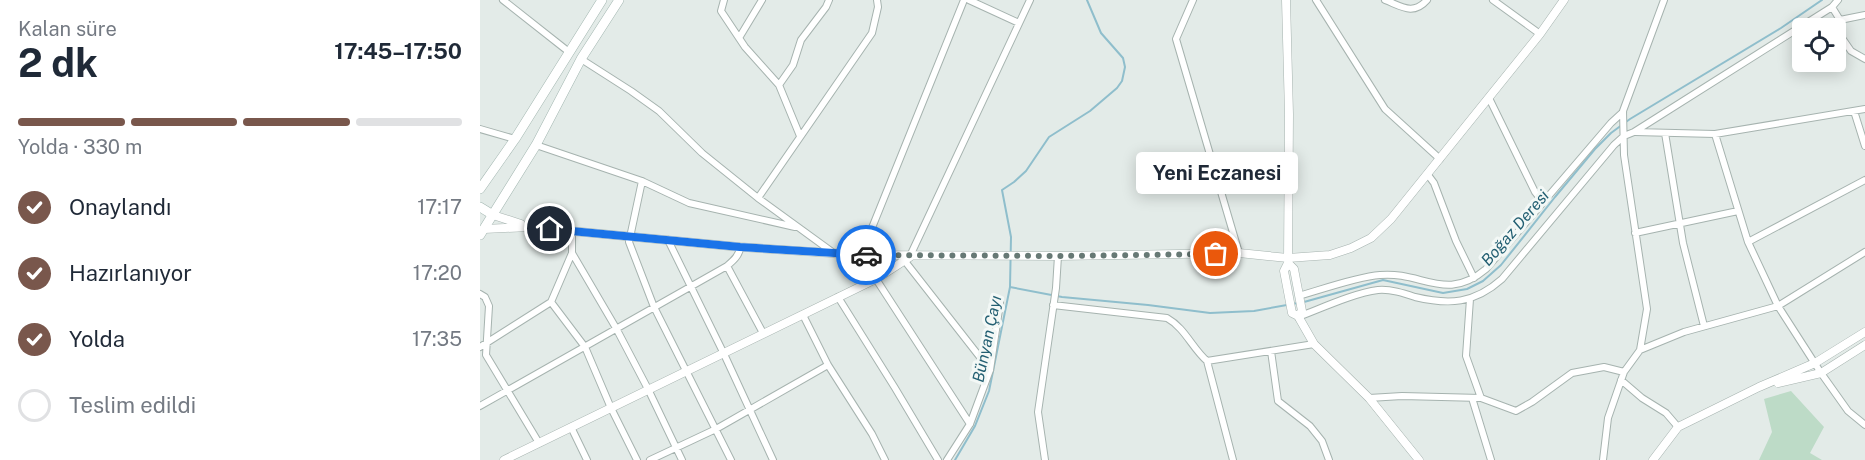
<!DOCTYPE html>
<html lang="tr">
<head>
<meta charset="utf-8">
<style>
	:root { --surface:#fff; --page:#f2f2f3; --text:#1f2937; --muted:#747a83; --line:#e0e1e3; --accent:#79574c }
	body { margin:0; font-family:"Public Sans",sans-serif; background:var(--page); color:var(--text); height:100vh; display:flex; flex-direction:column; font-size:22px; white-space:nowrap }
	* { box-sizing:border-box; margin:0 }
	p { font-size:20px; color:var(--muted) }
	.icon { flex:none; width:33px; height:33px; fill:none; stroke:currentColor; stroke-width:2; stroke-linecap:round; stroke-linejoin:round }
	.map { position:relative; flex:1; overflow:hidden }
	.sheet { display:flex; flex-direction:column; background:var(--surface); width:480px }
	.sheet>* { flex:none }
	.tools { position:absolute; left:1312px; top:18px; display:grid; gap:12px }
	.tools a { display:grid; place-items:center; width:54px; height:54px; border-radius:6px; background:var(--surface); box-shadow:0 3px 15px #0003; font-size:30px }
	.pin { position:absolute; display:grid; place-items:center; width:51px; height:51px; color:#fff; margin:-26px; border:3px solid #fff; border-radius:50%; box-shadow:0 2px 6px #0007 }
	.courier { position:absolute; display:grid; place-items:center; width:60px; height:60px; margin:-30px; border:4px solid #1a73e8; border-radius:50%; background:#fff; color:#222; box-shadow:0 2px 8px #0007 }
	.bubble { position:absolute; height:42px; border-radius:6px; background:var(--surface); box-shadow:0 3px 15px #0003; font-size:20px; font-weight:700; line-height:42px; text-align:center }
	.head em { font-style:normal; font-weight:700 }
	.head div { display:flex; flex-direction:column-reverse }
	.head { display:flex; align-items:center; justify-content:space-between; height:102px; padding:0 18px }
	h1 { font-size:39px; font-weight:700; line-height:45px }
	.bar { display:grid; grid-template-columns:repeat(4,1fr); gap:9px 6px; align-content:center; height:72px; padding:0 18px }
	.bar i { height:8px; border-radius:4px; background:var(--line) }
	.bar .active { background:var(--accent) }
	.bar p { grid-column:span 4 }
	ol { padding:0 18px; list-style:none }
	li { display:flex; align-items:center; gap:18px; height:66px }
	li p { margin-inline-start:auto }
	li .icon { padding:6px; border-radius:50%; background:var(--accent); color:#fff; stroke-width:4 }
	li:last-child { color:var(--muted) }
	li i { width:33px; height:33px; border:3px solid var(--line); border-radius:50% }
	main { display:flex; flex:1; min-height:0 }
	.map>svg:first-child { display:block }
	.green { fill:#bddbc7 }
	.lines { fill:none; stroke-linecap:round; stroke-linejoin:round }
	.stream { stroke:#8fbecc; stroke-width:2 }
	.minor-casing { stroke:#a6b3af; stroke-width:8 }
	.tertiary-casing { stroke:#a6b3af; stroke-width:9 }
	.secondary-casing { stroke:#a2b6b0; stroke-width:10 }
	.minor { stroke:#fff; stroke-width:6 }
	.tertiary { stroke:#fff; stroke-width:8 }
	.secondary { stroke:#fff; stroke-width:9 }
	.done { stroke:#677975; stroke-width:6; stroke-dasharray:0 10.8 }
	.route { stroke:#1a73e8; stroke-width:8 }
	.labels { text-anchor:middle; dominant-baseline:central; stroke-width:6; stroke-linejoin:round; paint-order:stroke }
	.water-label { font-size:16px; font-style:italic; fill:#235f72; stroke:#f3f8f6 }
</style>
</head>
<body>
<main>
<section class="sheet">
<div class="head"><div><h1>2 dk</h1><p>Kalan süre</p></div><em>17:45–17:50</em></div>
<div class="bar"><i class="active"></i><i class="active"></i><i class="active"></i><i></i><p>Yolda · 330 m</p></div>
<ol>
<li><svg class="icon" aria-label="check" viewBox="0 0 24 24"><path d="M5 12l5 5 9-10"/></svg>Onaylandı<p>17:17</p></li>
<li><svg class="icon" aria-label="check" viewBox="0 0 24 24"><path d="M5 12l5 5 9-10"/></svg>Hazırlanıyor<p>17:20</p></li>
<li><svg class="icon" aria-label="check" viewBox="0 0 24 24"><path d="M5 12l5 5 9-10"/></svg>Yolda<p>17:35</p></li>
<li><i></i>Teslim edildi</li>
</ol>
</section>
<div class="map">
<svg width="1385" height="460" viewBox="0 0 1385 460">
	<rect width="100%" height="100%" fill="#e3ebe8"/>
	<path class="green" d="M1311 391 1344 427 1330 453 1342 460H1279L1292 432 1284 399Z"/>
	<g class="lines">
		<path class="stream" d="M530 287 582 297 668 305 730 313 774 311 818 303
			M824 302 903 280 963 293 987 289 1003 281 1021 265 1075 197 1115 149 1131 133 1150 119 1301 28 1342 0
			M475 460 495 426 509 391 530 287 531 237 522 190 534 182 546 171 569 137 610 111 637 88 642 81 645 67 643 58 621 33 607 0"/>
		<g class="minor-casing">
			<path id="minor" d="M23 0 89 52
				M244 0 241 11 265 47 299 85 320 136
				M489 0 539 23
				M713 0 696 39 759 253
				M836 0 905 109 960 159
				M905 0C921 6 933 16 947 0
				M1013 0 1060 34
				M1352 7 1360 20 1362 38 1371 51 1385 59
				M1360 20 1385 15
				M259 38 282 0
				M101 59 151 91 179 111 222 153 278 198 355 254
				M299 85 313 65 321 40 346 7 349 0
				M1009 98 1055 192 1063 202
				M1374 111 1385 146
				M0 129 35 139
				M1155 132 1235 134 1385 109
				M1185 133 1203 243 1224 326
				M1235 134 1268 242 1298 306 1341 373 1368 411 1385 425
				M56 145 162 181 209 203 315 227
				M948 175 954 183 976 241 994 278
				M162 181 149 242 174 307 251 460
				M278 198 392 33 398 7 397 0
				M1155 233 1258 211
				M188 240 244 354 293 460
				M1268 242 1385 180
				M260 247C260 255 253 261 247 266L283 333
				M92 253 136 328 168 389 202 460
				M381 255 484 0
				M430 256 550 0
				M424 260 510 370
				M396 279 490 424
				M0 294 5 297 9 306 6 355 59 443
				M819 296C843 289 876 277 900 275 942 271 966 303 1006 269L1131 123 1143 112
				M358 297 415 388 458 460
				M990 299 986 356 1001 398
				M71 302 105 347 131 408 157 460
				M573 305 687 318C705 328 712 348 727 361
				M323 315 348 365 392 434 405 460
				M818 317C842 308 874 293 898 290 911 289 923 293 935 297 969 305 994 304 1022 279L1134 145 1144 136 1154 132 1352 7 1358 0
				M0 347 71 302 92 253V231
				M1160 350 1204 332 1298 306 1385 252
				M791 351 798 401 830 426 842 441 849 460
				M1141 380 1162 398 1186 413 1198 427
				M889 398 922 396 1001 398 1036 411 1052 402 1092 373 1124 367 1144 372
				M992 398 1011 460
				M0 406 247 266
				M91 427 107 460
				M170 460 236 429 348 365
				M467 460 490 424 510 370 520 303
				M565 460 558 412 576 288 578 256
				M753 460 727 361 834 344
				M1123 460 1128 418 1144 372 1160 350 1167 309 1144 155 1143 111 1184 0"/>
		</g>
		<g class="tertiary-casing">
			<path id="tertiary" d="M806 0 809 114 808 263 804 271 812 313 818 316 834 344 889 398 939 460
				M13 215 41 224
				M4 229 49 227 260 247 381 255 578 256 759 253 808 258 850 255 871 248 891 238 911 219 1060 34 1084 0
				M808 263 814 269 822 311 818 316
				M1298 383 1341 373 1385 345
				M24 460 396 279 430 257
				M1173 460 1198 427 1279 387 1335 363 1385 332"/>
		</g>
		<g class="secondary-casing">
			<path id="secondary" d="M0 189 35 139 122 0
				M0 207 13 215
				M0 235 56 145 101 59 139 0"/>
		</g>
		<use href="#minor" class="minor"/>
		<use href="#tertiary" class="tertiary"/>
		<use href="#secondary" class="secondary"/>
	</g>
	<g class="lines">
		<path class="done" d="M386 255 578 256 736 254"/>
		<path class="route" d="M70 229 260 247 386 255"/>
	</g>
	<g class="labels">
		<g class="water-label">
			<text transform="translate(1035 228) rotate(-49)">Boğaz Deresi</text>
			<text transform="translate(507 339) rotate(-78)">Bünyan Çayı</text>
		</g>
	</g>
</svg>
<div class="tools">
<a><svg class="icon" aria-label="locate" viewBox="0 0 24 24"><circle cx="12" cy="12" r="6"/><path d="M12 2v4M12 18v4M2 12h4M18 12h4"/></svg></a>
</div>
<div class="pin" style="left:736px;top:254px;background:#ea580c"><svg class="icon" aria-label="bag" viewBox="0 0 24 24"><path d="M5 8h14l-1 12H6zM9 8a3 3 0 0 1 6 0"/></svg></div>
<div class="pin" style="left:70px;top:229px;background:#1f2937"><svg class="icon" aria-label="home" viewBox="0 0 24 24"><path d="M3 11l9-7 9 7M6 9v11h12V9"/></svg></div>
<div class="courier" style="left:386px;top:255px"><svg class="icon" aria-label="car" viewBox="0 0 24 24"><path d="M5 17H2v-5l4-1 3-4h7l3 4 3 1v5h-3M9 17h6M6 11h13"/><circle cx="7" cy="17" r="2"/><circle cx="17" cy="17" r="2"/></svg></div>
<div class="bubble" style="left:656px;top:152px;width:162px">Yeni Eczanesi</div>
</div>
</main>
</body>
</html>
